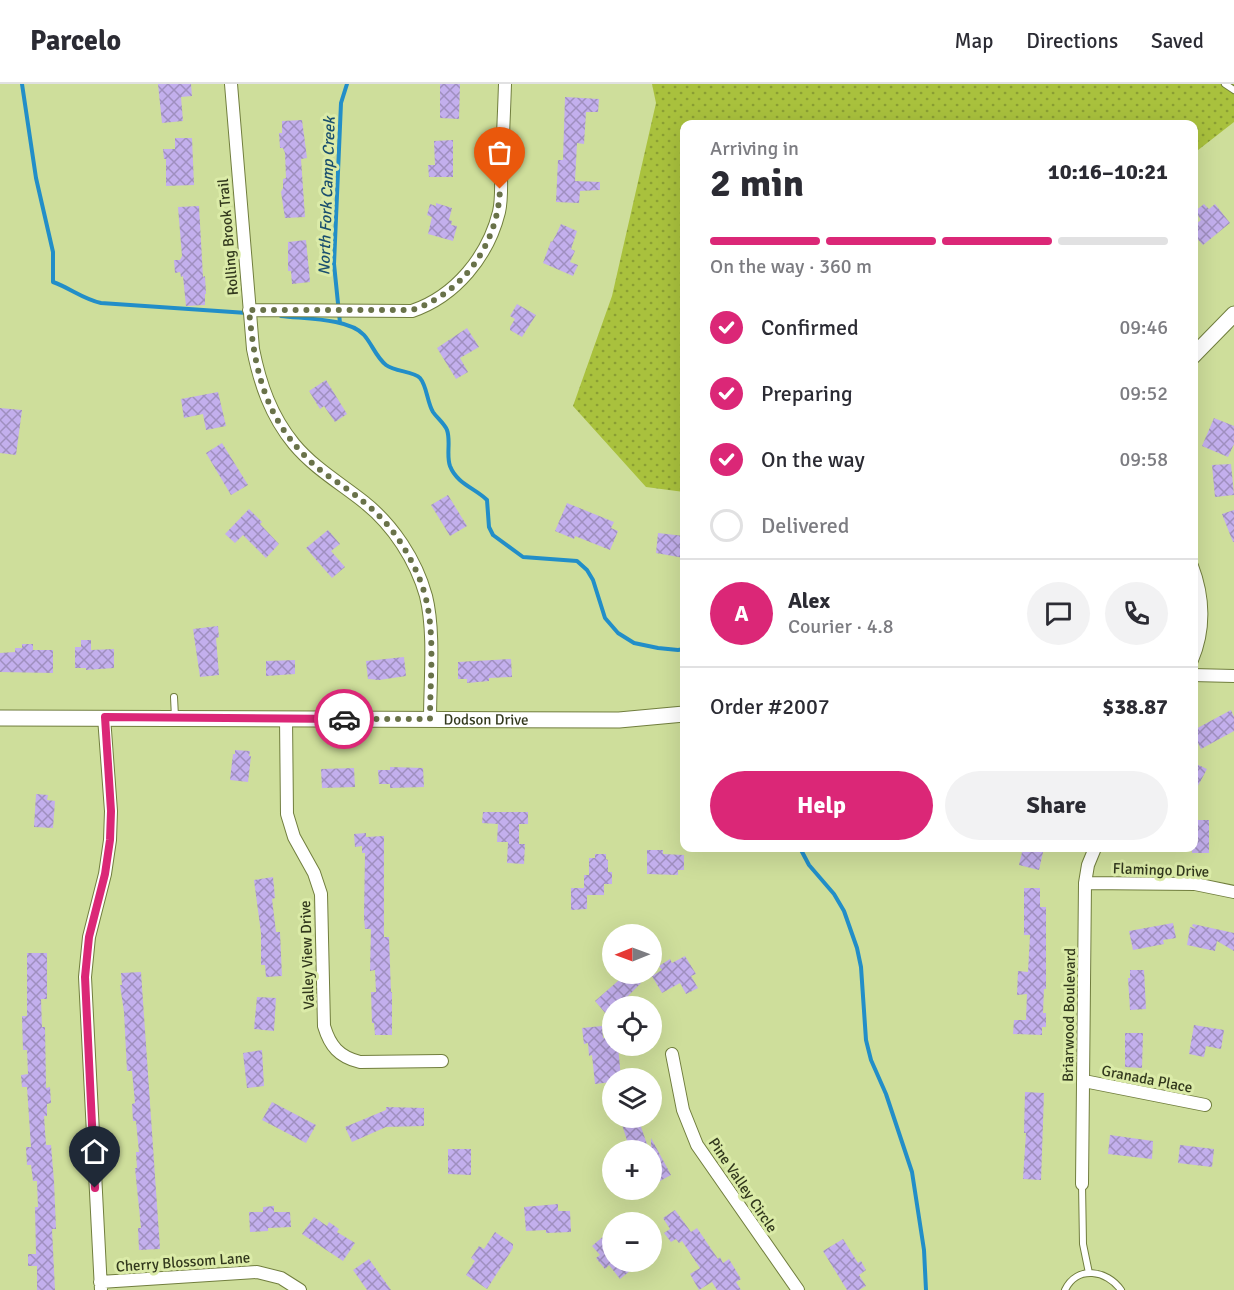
<!DOCTYPE html>
<html lang="en">
<head>
<meta charset="utf-8">
<style>
	:root { --surface:#fff; --page:#f2f2f3; --text:#2b2b33; --muted:#7c7c81; --line:#e1e1e2; --accent:#db2777 }
	body { margin:0; font-family:Signika,sans-serif; background:var(--page); color:var(--text); height:100vh; display:flex; flex-direction:column; font-size:22px; white-space:nowrap }
	* { box-sizing:border-box; margin:0 }
	p { font-size:20px; color:var(--muted) }
	.icon { flex:none; width:33px; height:33px; fill:none; stroke:currentColor; stroke-width:2; stroke-linecap:round; stroke-linejoin:round }
	.map { position:relative; flex:1; overflow:hidden }
	.side { position:absolute; left:680px; top:36px; width:518px; height:732px; display:flex; flex-direction:column; background:var(--surface); border-radius:12px; box-shadow:0 6px 24px #0002 }
	.side>* { flex:none }
	.needle { width:39px; rotate:269deg }
	.buttons { position:absolute; left:602px; top:840px; display:grid; gap:12px }
	.buttons a { display:grid; place-items:center; width:60px; height:60px; border-radius:50%; background:var(--surface); box-shadow:0 6px 24px #0002; font-size:30px }
	.pin { position:absolute; display:grid; place-items:center; width:51px; height:51px; color:#fff; margin:-62px -26px; border-radius:50% 50% 50% 0; rotate:-45deg; box-shadow:0 0 6px #0007 }
	.pin .icon { rotate:45deg }
	.courier { position:absolute; display:grid; place-items:center; width:60px; height:60px; margin:-30px; border:4px solid #db2777; border-radius:50%; background:#fff; color:#222; box-shadow:0 2px 8px #0007 }
	.overview em { font-style:normal; font-weight:800 }
	.overview div { display:flex; flex-direction:column-reverse }
	.overview { display:flex; align-items:center; justify-content:space-between; height:102px; padding:0 30px }
	h1 { font-size:39px; font-weight:800; line-height:45px }
	.bar { display:grid; grid-template-columns:repeat(4,1fr); gap:9px 6px; align-content:center; height:72px; padding:0 30px }
	.bar i { height:8px; border-radius:4px; background:var(--line) }
	.bar .on { background:var(--accent) }
	.bar p { grid-column:span 4 }
	.line { display:flex; align-items:center; gap:15px; padding:0 30px; border-top:2px solid var(--line) }
	.line div { flex:1 }
	.round { display:grid; place-items:center; flex:none; width:63px; height:63px; border-radius:32px; background:var(--page) }
	ol { padding:0 30px; list-style:none }
	li { display:flex; align-items:center; gap:18px; height:66px }
	li p { margin-inline-start:auto }
	li .icon { padding:6px; border-radius:50%; background:var(--accent); color:#fff; stroke-width:4 }
	li:last-child { color:var(--muted) }
	li i { width:33px; height:33px; border:3px solid var(--line); border-radius:50% }
	.action { display:flex; gap:12px; margin-top:auto; padding:12px 30px }
	.action a { flex:1; height:69px; border-radius:36px; background:var(--accent); color:#fff; font-size:24px; font-weight:800; line-height:69px; text-align:center }
	.action a+a { background:var(--page); color:var(--text) }
	header { display:flex; align-items:center; gap:36px; box-sizing:border-box; height:84px; padding:0 30px; background:var(--surface); border-bottom:2px solid var(--line) }
	header strong { font-size:28px }
	nav { display:flex; gap:33px; margin-inline-start:auto; font-size:21px }
	.map>svg:first-child { display:block }
	.park { fill:url(#park-dots) }
	.lines { fill:none; stroke-linecap:round; stroke-linejoin:round }
	.stream { stroke:#228ec8; stroke-width:4 }
	.building { fill:url(#building-cross-hatch) }
	.service-casing { stroke:#717e3e; stroke-width:8 }
	.minor-casing { stroke:#717e3e; stroke-width:14 }
	.tertiary-casing { stroke:#717e3e; stroke-width:17 }
	.service { stroke:#fff; stroke-width:6 }
	.minor { stroke:#fff; stroke-width:12 }
	.tertiary { stroke:#fff; stroke-width:15 }
	.done { stroke:#697249; stroke-width:6; stroke-dasharray:0 10.8 }
	.route { stroke:#db2777; stroke-width:8 }
	.labels { text-anchor:middle; dominant-baseline:central; stroke-width:6; stroke-linejoin:round; paint-order:stroke }
	.street-label { font-size:15px; fill:#32381d; stroke:#dbeba8 }
	.water-label { font-size:16px; font-style:italic; fill:#1a4f6e; stroke:#dbeba8 }
</style>
</head>
<body>
<header>
<strong>Parcelo</strong>
<nav><a>Map</a><a>Directions</a><a>Saved</a></nav>
</header>
<div class="map">
<svg width="1234" height="1206" viewBox="0 0 1234 1206">
	<defs>
		<pattern id="park-dots" width="8" height="8" patternUnits="userSpaceOnUse" patternTransform="scale(1.5)"><rect width="8" height="8" fill="#a9c13d"/><path d="M2 2h.1M6 6h.1" fill="none" stroke="#8a9e33" stroke-width="1.8" stroke-linecap="round"/></pattern>
		<pattern id="building-cross-hatch" width="8" height="8" patternUnits="userSpaceOnUse" patternTransform="scale(1.5)"><rect width="8" height="8" fill="#c3afed"/><path d="M0 0l8 8M0 8l8-8" fill="none" stroke="#9f8fbf"/></pattern>
	</defs>
	<rect width="100%" height="100%" fill="#cede9b"/>
	<path class="park" d="M652 0H1234V38L1193 70 1192 40H684V408L646 403 573 322 612 212 656 19Z"/>
	<g class="lines">
		<path class="stream" d="M22 0 36 94 53 168V198C70 204 83 215 101 219L247 229
			M281 232C304 235 349 234 364 251 372 260 376 273 386 281 395 288 414 287 420 294 427 302 427 318 433 328 437 334 444 339 447 346 451 357 446 371 450 382 457 400 475 404 487 416L489 443 493 451 523 473 577 477 587 486 593 496 605 534 618 549 634 559 658 564 678 566 684 565
			M340 239 334 180 341 19 347 0
			M800 764 809 781 834 810 844 827 857 864 861 883 866 956 871 976 886 1010 912 1088 924 1166 926 1206"/>
	</g>
	<path class="building" d="M158 0H191L192 12 181 13 183 37 162 39Z
		M440 0H460L459 35 440 34Z
		M565 13 599 15 598 28H586L584 60 577 59 575 97 600 98V106L580 107 579 119 556 118 558 76H563Z
		M302 36 307 74 301 75 305 133 285 134 281 108 283 104V95L286 94 285 69 283 64H280L279 49H282V37Z
		M175 54H192L194 101 166 102V75H164L163 65H175Z
		M453 56V93H429L428 81H435L434 57Z
		M436 119 452 124 449 136 452 137 451 141 457 142 453 157 428 150 432 133 427 131 430 120 436 122Z
		M1204 120 1209 125 1215 120 1230 139 1203 161 1192 149V143L1201 136 1195 127Z
		M199 122 203 193 205 192 206 210H205V221L186 222 183 192 181 193 180 188 175 189 174 176H180L182 172 178 123Z
		M561 140 577 147 571 165 575 167 570 178 578 181 573 192 543 179 551 157 552 158 556 151Z
		M306 156 310 198 292 200 291 187H288V158Z
		M517 220 536 231 522 253 510 246V243L515 235 510 232Z
		M467 244 479 263 460 274 468 288 456 295 437 264Z
		M326 296 347 330 335 338 324 322 320 325 309 307Z
		M218 308 226 342 206 346 203 330 184 334 181 315Z
		M0 324 22 326 16 371 0 369Z
		M1214 334 1234 342V360L1228 373 1202 362Z
		M222 359 248 401 231 411 206 369Z
		M1231 380 1234 411 1215 413 1212 381Z
		M448 411 467 442 450 452 431 421Z
		M567 419 614 438 611 444 618 447 610 466 575 452 574 455 555 447Z
		M249 425 262 438 260 440 279 460 266 474 243 451 235 459 225 450Z
		M1234 426V458H1233L1222 430Z
		M328 446 340 460 331 467 345 483 332 494 306 464Z
		M658 449 684 452V474L656 469Z
		M218 542 219 553 216 554 219 591 200 593 193 545Z
		M81 556H91V566L114 565V584L86 586V584H75V563H81Z
		M22 560H33V566H53V589L0 588V569L15 568V564H22Z
		M404 573 406 592 379 596 368 595 366 577Z
		M511 575 512 593 489 594V597L467 599V595H458V578Z
		M295 576V590L266 592V577Z
		M1231 626 1234 633V647L1201 665 1192 647Z
		M235 666 250 667 249 672H251L248 698 230 696 233 670H235Z
		M1192 678 1207 685 1192 713Z
		M390 683 423 684 424 703 390 704V700H379L378 686H390Z
		M354 684 355 703 322 704 321 685Z
		M36 710 48 711 47 716 55 717 53 744 34 743Z
		M483 728H528V740H519V760H525L524 780 507 779 508 758H497L498 740 482 739Z
		M1192 736H1209V769H1192Z
		M366 749V753L384 752V853H389L391 908H392V951H375L374 939H372L371 908H376L375 886 370 887 371 845H365L364 834 365 769H362V762L355 763 354 750Z
		M1023 764H1044L1039 786 1019 781Z
		M647 766H663V770L684 771V786H678V791L647 790Z
		M595 770H606V775L608 776V788H612V800H604V811H587V825L571 826V804H584V791H589V774H595Z
		M273 793 275 814 272 815 276 848H280L282 892 266 893 265 881H261V849L254 796Z
		M1024 804H1040V823H1046V905H1044L1043 929H1046V943H1042V951L1013 950 1014 936H1026L1027 910 1017 911 1018 887 1028 888 1030 851H1024Z
		M1173 839 1176 854 1163 856 1164 860 1133 866 1129 847Z
		M1193 840 1234 849V867L1217 857 1215 867 1187 861 1190 843 1197 845 1192 842Z
		M27 869H47V915H41L42 943H45L46 1004 50 1003 51 1019 47 1020V1032H44L46 1061H51L54 1097 56 1145H52L55 1206H37V1182H28V1170H36L35 1123H38L37 1097H33L31 1081H27L26 1063H31L27 1003H22L21 991 28 990 27 966H23L22 932H27Z
		M685 872 696 890 691 892 698 904 686 910 680 899 662 909 652 892 662 886 659 882 670 875 672 879Z
		M1130 886H1144L1146 925 1130 926 1128 894H1130Z
		M141 888 160 1165 139 1166 138 1144H141L135 1084H137L136 1068H139L136 1037H133L132 1020 135 1019 132 987H127L124 928 120 901H122L121 889Z
		M626 890H632L641 899 618 922H612V937L595 917Z
		M257 913 276 914 274 947 254 945Z
		M1194 941 1224 946 1221 965 1206 962 1204 973 1189 970Z
		M602 942 603 954 612 953V962H618L621 994H612V998L595 1000 592 971 589 972 588 959 584 960 582 944Z
		M1125 949H1143L1142 984 1125 983Z
		M262 966 264 1002 247 1004 243 969Z
		M1025 1008 1044 1009 1041 1096 1023 1095 1026 1049H1024Z
		M272 1018 316 1041 306 1059 262 1036Z
		M386 1023 424 1024V1042L386 1043 352 1058 345 1043 386 1026Z
		M620 1034H638L649 1066H630Z
		M1110 1051 1153 1057 1152 1075 1108 1070Z
		M651 1054 671 1091 651 1102Z
		M1180 1061 1214 1065 1212 1083 1178 1079Z
		M448 1065H471V1091L448 1090Z
		M558 1120V1127H570L571 1148 546 1149V1146L526 1147 524 1123Z
		M274 1122V1128H290L291 1143 268 1144V1147L250 1148 249 1128H263V1123Z
		M675 1126 691 1148 697 1144 718 1175 720 1173 723 1179 729 1175 741 1195 736 1198 741 1206H717L712 1198 699 1206 690 1190 700 1184 682 1157 679 1159 676 1155 671 1158 664 1149 670 1145 663 1134Z
		M314 1133 327 1142 329 1138 339 1145 337 1148 355 1159 343 1177 302 1150Z
		M612 1145V1178H641L620 1195 609 1181 605 1185 596 1174 600 1171 592 1162Z
		M495 1148 513 1160V1164L487 1205 466 1191 475 1177 471 1174 479 1162 484 1165Z
		M843 1155 858 1179 861 1177 866 1186 859 1191 866 1202 859 1206H847L823 1167Z
		M369 1175 391 1206H367L353 1186Z"/>
	<g class="lines">
		<g class="service-casing">
			<path id="service" d="M1225 0 1234 6
				M174 613 175 633
				M1082 1100 1083 1160 1089 1189
				M1065 1206C1077 1181 1107 1186 1121 1206"/>
		</g>
		<g class="minor-casing">
			<path id="minor" d="M231 0 253 265C260 300 271 332 294 360 314 384 340 399 364 418 393 441 416 476 426 512 435 548 430 598 430 635
				M249 226 412 227C456 212 488 172 499 128 502 115 501 100 501 87 503 58 504 29 505 0
				M1192 482C1204 513 1205 546 1192 576
				M1192 591 1234 592
				M286 634 287 730 294 753 314 789 321 810 324 942C330 962 339 973 360 978L442 977
				M1085 799 1195 800 1234 808
				M672 970 683 1026 697 1061 798 1206
				M1084 997 1205 1021
				M1082 1100 1085 799 1088 781 1095 764
				M100 1198 257 1188 281 1194 300 1206
				M101 1206 85 893 89 853 105 790 110 756 111 727 104 633"/>
		</g>
		<g class="tertiary-casing">
			<g id="tertiary">
				<path d="M1192 273 1234 230"/>
				<path id="s1" d="M0 634 619 636 684 630"/>
			</g>
		</g>
		<use href="#service" class="service"/>
		<use href="#minor" class="minor"/>
		<use href="#tertiary" class="tertiary"/>
	</g>
	<g class="lines">
		<path class="done" d="M344 635H430C430 590 437 538 420 496 408 466 390 439 365 419 348 404 327 393 311 378 264 333 255 287 249 226H412C464 209 498 159 500 105"/>
		<path class="route" d="M95 1104 85 893 89 853 105 790 110 756 111 727 105 633 344 635"/>
	</g>
	<g class="labels">
		<g class="street-label">
			<text transform="translate(228 153) rotate(-95)">Rolling Brook Trail</text>
			<text stroke="none"><textPath href="#s1" startOffset="486">Dodson Drive</textPath></text>
			<text transform="translate(1161 786) rotate(2)">Flamingo Drive</text>
			<text transform="translate(307 871) rotate(-92)">Valley View Drive</text>
			<text transform="translate(1069 931) rotate(-89)">Briarwood Boulevard</text>
			<text transform="translate(1147 995) rotate(11)">Granada Place</text>
			<text transform="translate(743 1101) rotate(56)">Pine Valley Circle</text>
			<text transform="translate(183 1178) rotate(-4)">Cherry Blossom Lane</text>
		</g>
		<g class="water-label">
			<text transform="translate(327 112) rotate(-88)">North Fork Camp Creek</text>
		</g>
	</g>
</svg>
<div class="buttons">
<a><svg class="needle" viewBox="-14 -14 28 28"><path d="M0-13l5 13h-10z" fill="#e53935"/><path d="M0 13l5-13h-10z" fill="#7c7c81"/></svg></a>
<a><svg class="icon" aria-label="locate" viewBox="0 0 24 24"><circle cx="12" cy="12" r="6"/><path d="M12 2v4M12 18v4M2 12h4M18 12h4"/></svg></a>
<a><svg class="icon" aria-label="layers" viewBox="0 0 24 24"><path d="M12 4l9 5-9 5-9-5zM3 14l9 5 9-5"/></svg></a>
<a>+</a>
<a>−</a>
</div>
<div class="pin" style="left:500px;top:105px;background:#ea580c"><svg class="icon" aria-label="bag" viewBox="0 0 24 24"><path d="M5 8h14l-1 12H6zM9 8a3 3 0 0 1 6 0"/></svg></div>
<div class="pin" style="left:95px;top:1104px;background:#1f2937"><svg class="icon" aria-label="home" viewBox="0 0 24 24"><path d="M3 11l9-7 9 7M6 9v11h12V9"/></svg></div>
<div class="courier" style="left:344px;top:635px"><svg class="icon" aria-label="car" viewBox="0 0 24 24"><path d="M5 17H2v-5l4-1 3-4h7l3 4 3 1v5h-3M9 17h6M6 11h13"/><circle cx="7" cy="17" r="2"/><circle cx="17" cy="17" r="2"/></svg></div>
<section class="side">
<div class="overview"><div><h1>2 min</h1><p>Arriving in</p></div><em>10:16–10:21</em></div>
<div class="bar"><i class="on"></i><i class="on"></i><i class="on"></i><i></i><p>On the way · 360 m</p></div>
<ol>
<li><svg class="icon" aria-label="check" viewBox="0 0 24 24"><path d="M5 12l5 5 9-10"/></svg>Confirmed<p>09:46</p></li>
<li><svg class="icon" aria-label="check" viewBox="0 0 24 24"><path d="M5 12l5 5 9-10"/></svg>Preparing<p>09:52</p></li>
<li><svg class="icon" aria-label="check" viewBox="0 0 24 24"><path d="M5 12l5 5 9-10"/></svg>On the way<p>09:58</p></li>
<li><i></i>Delivered</li>
</ol>
<div class="line" style="height:108px"><b class="round" style="background:var(--accent);color:#fff">A</b><div><b>Alex</b><p>Courier · 4.8</p></div><a class="round"><svg class="icon" aria-label="chat" viewBox="0 0 24 24"><path d="M4 5h16v11H9l-5 4z"/></svg></a><a class="round"><svg class="icon" aria-label="phone" viewBox="0 0 24 24"><path d="M5 4h4l2 5-3 2q2 4 5 5l2-3 5 2v4C11 20 4 13 5 4z"/></svg></a></div>
<div class="line" style="height:78px"><div>Order #2007</div><b>$38.87</b></div>
<div class="action"><a>Help</a><a>Share</a></div>
</section>
</div>
</body>
</html>
